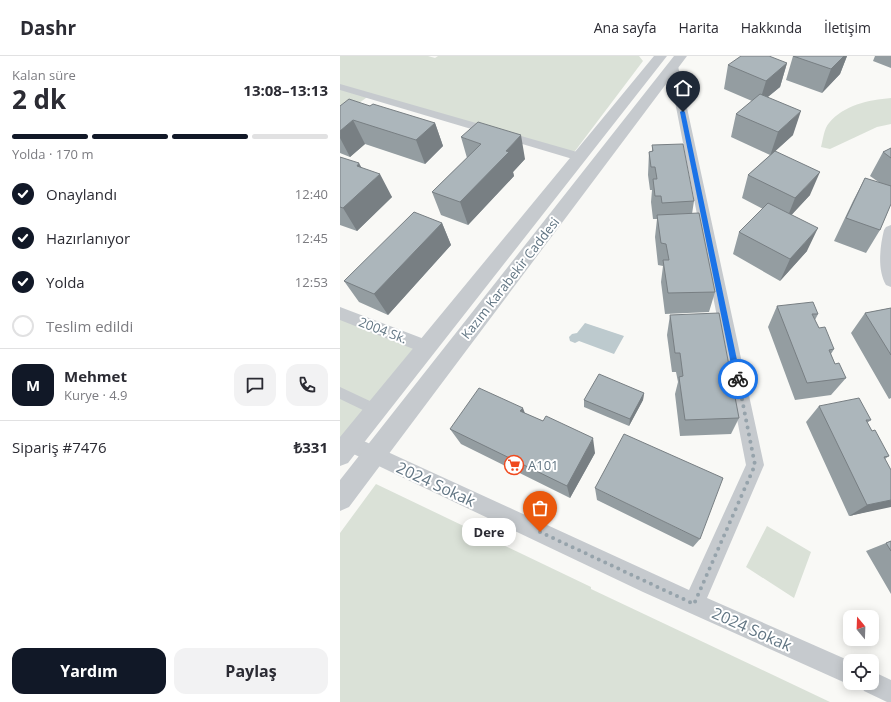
<!DOCTYPE html>
<html lang="tr">
<head>
<meta charset="utf-8">
<style>
	:root { --surface:#fff; --page:#f2f2f3; --text:#2b2b33; --muted:#7c7c81; --line:#e1e1e2; --accent:#111827 }
	body { margin:0; font-family:"Open Sans",sans-serif; background:var(--page); color:var(--text); height:100vh; display:flex; flex-direction:column; font-size:15px; white-space:nowrap }
	* { box-sizing:border-box; margin:0 }
	p { font-size:13px; color:var(--muted) }
	.icon { flex:none; width:22px; height:22px; fill:none; stroke:currentColor; stroke-width:2; stroke-linecap:round; stroke-linejoin:round }
	.map { position:relative; flex:1; overflow:hidden }
	.sheet { display:flex; flex-direction:column; background:var(--surface); width:340px }
	.sheet>* { flex:none }
	.needle { width:26px; rotate:341deg }
	.tools { position:absolute; left:503px; top:554px; display:grid; gap:8px }
	.tools a { display:grid; place-items:center; width:36px; height:36px; border-radius:8px; background:var(--surface); box-shadow:0 2px 10px #0003; font-size:20px }
	.pin { position:absolute; display:grid; place-items:center; width:34px; height:34px; color:#fff; margin:-41px -17px; border-radius:50% 50% 50% 0; rotate:-45deg; box-shadow:0 0 4px #0007 }
	.pin .icon { rotate:45deg }
	.courier { position:absolute; display:grid; place-items:center; width:40px; height:40px; margin:-20px; border:3px solid #1a73e8; border-radius:50%; background:#fff; color:#222; box-shadow:0 1px 5px #0007 }
	.bubble { position:absolute; height:28px; border-radius:12px; background:var(--surface); box-shadow:0 2px 10px #0003; font-size:13px; font-weight:700; line-height:28px; text-align:center }
	.overview em { font-style:normal; font-weight:700 }
	.overview div { display:flex; flex-direction:column-reverse }
	.overview { display:flex; align-items:center; justify-content:space-between; height:68px; padding:0 12px }
	h1 { font-size:26px; font-weight:700; line-height:30px }
	.bar { display:grid; grid-template-columns:repeat(4,1fr); gap:6px 4px; align-content:center; height:48px; padding:0 12px }
	.bar i { height:5px; border-radius:3px; background:var(--line) }
	.bar .active { background:var(--accent) }
	.bar p { grid-column:span 4 }
	.line { display:flex; align-items:center; gap:10px; padding:0 12px; border-top:1px solid var(--line) }
	.line div { flex:1 }
	.round { display:grid; place-items:center; flex:none; width:42px; height:42px; border-radius:12px; background:var(--page) }
	ol { padding:0 12px; list-style:none }
	li { display:flex; align-items:center; gap:12px; height:44px }
	li p { margin-inline-start:auto }
	li .icon { padding:4px; border-radius:50%; background:var(--accent); color:#fff; stroke-width:4 }
	li:last-child { color:var(--muted) }
	li i { width:22px; height:22px; border:2px solid var(--line); border-radius:50% }
	.primary-button { display:flex; gap:8px; margin-top:auto; padding:8px 12px }
	.primary-button a { flex:1; height:46px; border-radius:12px; background:var(--accent); color:#fff; font-size:16px; font-weight:700; line-height:46px; text-align:center }
	.primary-button a+a { background:var(--page); color:var(--text) }
	header { display:flex; align-items:center; gap:24px; box-sizing:border-box; height:56px; padding:0 20px; background:var(--surface); border-bottom:1px solid var(--line) }
	header strong { font-size:19px }
	nav { display:flex; gap:22px; margin-inline-start:auto; font-size:14px }
	main { display:flex; flex:1; min-height:0 }
	.map>svg:first-child { display:block }
	.green { fill:#dae1d7 }
	.water { fill:#bdcace }
	.lines { fill:none; stroke-linecap:round; stroke-linejoin:round }
	.pedestrian { fill:#c6cace; fill-rule:evenodd }
	.minor { fill:#c6cace; fill-rule:evenodd }
	.tertiary { fill:#c6cace; fill-rule:evenodd }
	.wall { fill:#949da1 }
	.shaded-wall { fill:#787f83 }
	.building { fill:#acb6bb; stroke:#787f83 }
	.route { fill:#1a73e8 }
	.done { stroke:#96a3ab; stroke-width:4; stroke-dasharray:0 7.2 }
	.labels { text-anchor:middle; dominant-baseline:central; stroke-width:4; stroke-linejoin:round; paint-order:stroke }
	.street-label { font-size:13px; fill:#617583; stroke:#fff }
	.poi-label { font-size:13px; fill:#617583; stroke:#fff; text-anchor:start }
	.near-street-label { font-size:16px; fill:#617583; stroke:#fff }
</style>
</head>
<body>
<header>
<strong>Dashr</strong>
<nav><a>Ana sayfa</a><a>Harita</a><a>Hakkında</a><a>İletişim</a></nav>
</header>
<main>
<section class="sheet">
<div class="overview"><div><h1>2 dk</h1><p>Kalan süre</p></div><em>13:08–13:13</em></div>
<div class="bar"><i class="active"></i><i class="active"></i><i class="active"></i><i></i><p>Yolda · 170 m</p></div>
<ol>
<li><svg class="icon" aria-label="check" viewBox="0 0 24 24"><path d="M5 12l5 5 9-10"/></svg>Onaylandı<p>12:40</p></li>
<li><svg class="icon" aria-label="check" viewBox="0 0 24 24"><path d="M5 12l5 5 9-10"/></svg>Hazırlanıyor<p>12:45</p></li>
<li><svg class="icon" aria-label="check" viewBox="0 0 24 24"><path d="M5 12l5 5 9-10"/></svg>Yolda<p>12:53</p></li>
<li><i></i>Teslim edildi</li>
</ol>
<div class="line" style="height:72px"><b class="round" style="background:var(--accent);color:#fff">M</b><div><b>Mehmet</b><p>Kurye · 4.9</p></div><a class="round"><svg class="icon" aria-label="chat" viewBox="0 0 24 24"><path d="M4 5h16v11H9l-5 4z"/></svg></a><a class="round"><svg class="icon" aria-label="phone" viewBox="0 0 24 24"><path d="M5 4h4l2 5-3 2q2 4 5 5l2-3 5 2v4C11 20 4 13 5 4z"/></svg></a></div>
<div class="line" style="height:52px"><div>Sipariş #7476</div><b>₺331</b></div>
<div class="primary-button"><a>Yardım</a><a>Paylaş</a></div>
</section>
<div class="map">
<svg width="551" height="646" viewBox="0 0 551 646">
	<rect width="100%" height="100%" fill="#f9f9f6"/>
	<path class="green" d="M0 0H88L95 2 98 0H299L303 5 232 99 30 39 0 61Z
		M551 42V68L537 71 490 93 481 91C483 84 484 72 489 67 504 49 528 44 551 42Z
		M0 257 78 287 0 383Z
		M36 428 251 531V533L490 646H0V477Z
		M427 470 471 496 454 542 406 511Z"/>
	<path class="water" d="M245 267 284 280 274 298 239 285 235 287 230 285 229 281 232 278 237 277Z"/>
	<g class="lines">
		<path class="pedestrian" d="M0 331 32 346 34 350 32 354 27 356 0 343Z"/>
		<path class="minor" d="M333 7 338 10 424 409 367 542 510 605V627H514L510 629 303 536 3 393 0 387 3 381 9 378 15 381 349 534 406 409 328 10Z
			M0 28 244 98 246 101 244 104H236L0 34Z
			M551 169V231L546 229C537 214 540 190 544 174L546 171Z
			M0 251 92 286 94 291 92 296 86 298 0 264Z
			M532 615 551 624V646H547L524 635 520 627H532Z"/>
		<path class="tertiary" d="M314 0H327L8 407 0 410V381Z
			M334 0H347L9 451 0 455V424Z"/>
	</g>
	<path class="wall" d="M453 0H507L500 18 482 37 446 24Z
		M535 0H551V12L533 5Z
		M447 7 440 31 428 41 453 79 435 95 470 139 451 159 467 195 440 225 393 198 399 176 423 153 402 142 408 119 430 99 391 81 396 58 412 45 384 33 388 9Z
		M0 50H30L95 67 103 90 85 108 25 88 10 101 0 97Z
		M121 81 185 103 173 116 174 120 128 169 101 159 92 136 127 102Z
		M312 89 354 145 352 158 375 236 369 256 325 258 321 226 323 210 318 209 315 181 317 163H313L311 146 312 134H310L308 119 309 96 312 95Z
		M551 92V148L540 174 526 197 494 185 513 145 525 122 540 127 530 120 543 96Z
		M0 101 21 111 52 141 17 175 0 169Z
		M102 167 111 189 48 259 19 246 4 225Z
		M437 250 478 258 475 264 479 272 494 293 491 298 495 308 506 322 491 339 455 344 428 271Z
		M551 252V342L549 343 511 277 525 257Z
		M330 259 399 362 391 378 340 380 335 338 338 326 336 316H332L327 279Z
		M304 337 303 344 289 370 244 351V344Z
		M479 350 531 364 527 367 532 375 549 400 545 403 551 450 509 460 466 366Z
		M184 357 203 365 255 397 230 442 121 388 110 373Z
		M255 432 360 483 353 491 257 444Z
		M551 485V538L526 495Z"/>
	<path class="shaded-wall" d="M504 0H507L500 18 482 37 491 13Z
		M447 7 440 31 419 48 426 25Z
		M461 55 453 79 430 100 438 76Z
		M13 64 25 88 10 101 0 82V75Z
		M95 67 103 90 85 108 76 84Z
		M181 79 185 103 173 116 174 120 128 169 120 146 166 95Z
		M19 107 30 127 40 118 52 141 17 175 3 152 17 110Z
		M480 116 470 139 446 165 455 142Z
		M102 167 111 189 48 259 34 238Z
		M478 172 467 195 440 225 450 203Z
		M304 337 303 344 289 370 290 363Z
		M183 352 189 368 180 355Z
		M253 382 255 397 230 442 227 430Z
		M551 444V451L509 460 527 449Z"/>
	<path class="building" d="M401 0H429L447 7 426 25 388 9Z
		M453 0H504L491 13Z
		M420 38 461 55 438 76 396 58Z
		M9 43 30 50 33 48 95 67 76 84 13 64 0 75V50Z
		M138 66 181 79 166 95 169 96 120 146 92 136 141 88 121 81Z
		M343 88 354 145 322 147 321 140H315L313 123H317L315 111H311L309 96 313 95 312 89Z
		M551 92V102L543 96Z
		M435 95 480 116 455 142 408 119Z
		M0 101 19 107 17 110 40 118 3 152 0 151Z
		M525 122 551 130V148L540 174 506 162Z
		M428 147 478 172 450 203 399 176Z
		M74 156 102 167 34 238 4 225Z
		M359 157 375 236 328 237 323 204H329L326 188 321 187 317 159Z
		M473 246 478 258H472L479 272 485 271 494 293 489 294 495 308 499 307 506 322 467 327 437 250Z
		M551 252V299L525 257Z
		M379 257 399 362 345 364 339 321 343 320 340 297H335L330 259Z
		M259 318 304 337 290 363 244 344Z
		M139 332 183 352 180 355 203 365 206 360 253 382 227 430 110 373Z
		M519 342 531 364H526L532 375 535 374 549 400 544 401 551 414V444L527 449 479 350Z
		M284 378 383 422 360 483 255 432Z
		M551 485V495L546 487Z"/>
	<path class="route" d="M343 54 345 56 401 323 398 326 394 323 340 56Z"/>
	<g class="lines">
		<path class="done" d="M200 476 354 548 415 409 398 323"/>
	</g>
	<defs>
		<g id="supermarket-ring" transform="scale(1)"><circle r="9.5" fill="#fff" stroke="#f04a1e" stroke-width="1.5"/><path d="M-6-5.5h2.5l.6 2H6L4.5 2H-2.5L-4.4-4H-6ZM-1.5 3.2a1.3 1.3 0 1 0 .1 0ZM3 3.2a1.3 1.3 0 1 0 .1 0Z" fill="#f04a1e"/></g>
	</defs>
	<g fill-rule="evenodd">
		<use href="#supermarket-ring" x="174" y="409"/>
	</g>
	<g class="labels">
		<g class="street-label">
			<text transform="translate(170 222) rotate(-52)">Kazım Karabekir Caddesi</text>
			<text transform="translate(43 274) rotate(21)">2004 Sk.</text>
		</g>
		<g class="poi-label">
			<text x="188" y="409">A101</text>
		</g>
		<g class="near-street-label">
			<text transform="translate(96 428) rotate(25)">2024 Sokak</text>
			<text transform="translate(412 573) rotate(24)">2024 Sokak</text>
		</g>
	</g>
</svg>
<div class="tools">
<a><svg class="needle" viewBox="-14 -14 28 28"><path d="M0-13l5 13h-10z" fill="#e53935"/><path d="M0 13l5-13h-10z" fill="#7c7c81"/></svg></a>
<a><svg class="icon" aria-label="locate" viewBox="0 0 24 24"><circle cx="12" cy="12" r="6"/><path d="M12 2v4M12 18v4M2 12h4M18 12h4"/></svg></a>
</div>
<div class="pin" style="left:200px;top:476px;background:#ea580c"><svg class="icon" aria-label="bag" viewBox="0 0 24 24"><path d="M5 8h14l-1 12H6zM9 8a3 3 0 0 1 6 0"/></svg></div>
<div class="pin" style="left:343px;top:56px;background:#1f2937"><svg class="icon" aria-label="home" viewBox="0 0 24 24"><path d="M3 11l9-7 9 7M6 9v11h12V9"/></svg></div>
<div class="courier" style="left:398px;top:323px"><svg class="icon" aria-label="bike" viewBox="0 0 24 24"><circle cx="6" cy="16" r="4"/><circle cx="18" cy="16" r="4"/><path d="M6 16l4-8h5l3 8M10 8l3 8H6M13 5h3"/></svg></div>
<div class="bubble" style="left:122px;top:462px;width:54px">Dere</div>
</div>
</main>
</body>
</html>
